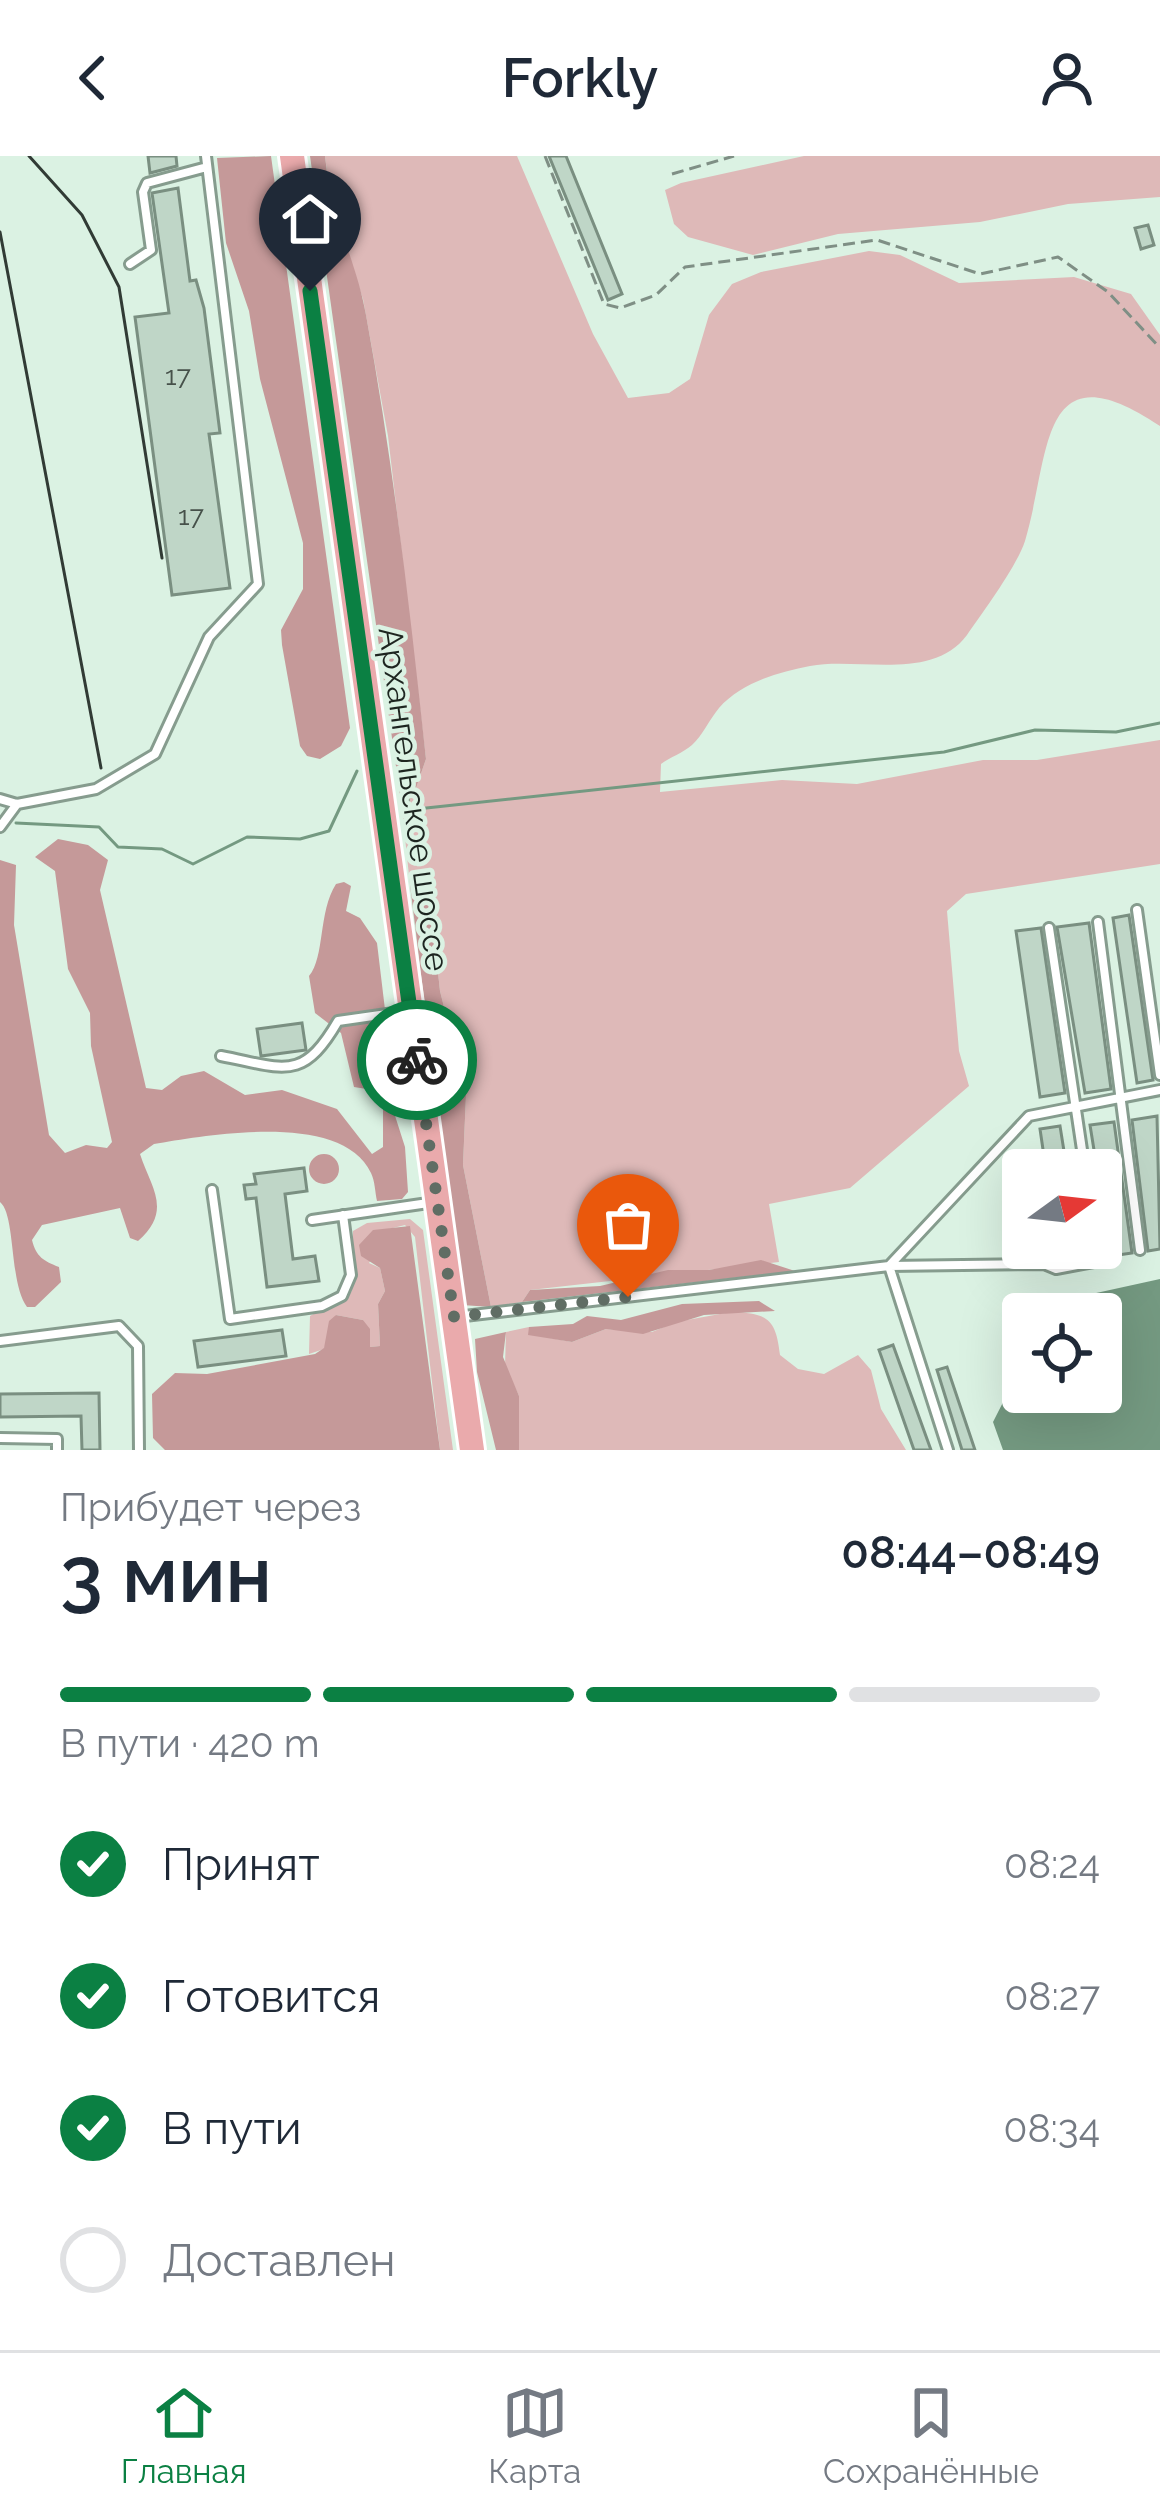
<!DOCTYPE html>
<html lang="ru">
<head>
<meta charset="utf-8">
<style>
	:root { --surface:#fff; --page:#f6f6f7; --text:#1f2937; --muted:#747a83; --line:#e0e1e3; --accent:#0b8043 }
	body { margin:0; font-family:Raleway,sans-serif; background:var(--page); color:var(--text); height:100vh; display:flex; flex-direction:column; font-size:45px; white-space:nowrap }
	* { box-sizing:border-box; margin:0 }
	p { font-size:39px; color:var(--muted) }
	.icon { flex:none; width:66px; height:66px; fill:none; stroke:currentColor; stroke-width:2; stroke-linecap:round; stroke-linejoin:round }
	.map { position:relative; height:1294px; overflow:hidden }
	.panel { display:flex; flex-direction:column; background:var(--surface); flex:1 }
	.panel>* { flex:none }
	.needle { width:78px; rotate:75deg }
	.buttons { position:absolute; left:1002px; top:993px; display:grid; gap:24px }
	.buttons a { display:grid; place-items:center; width:120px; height:120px; border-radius:12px; background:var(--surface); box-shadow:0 12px 48px #0002; font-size:60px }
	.pin { position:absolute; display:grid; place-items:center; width:102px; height:102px; color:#fff; margin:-123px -51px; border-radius:50% 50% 50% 0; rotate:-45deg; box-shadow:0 0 12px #0007 }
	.pin .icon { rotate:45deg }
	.courier { position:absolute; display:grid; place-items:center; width:120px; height:120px; margin:-60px; border:9px solid #0b8043; border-radius:50%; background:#fff; color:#222; box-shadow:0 3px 15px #0007 }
	.overview em { font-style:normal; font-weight:600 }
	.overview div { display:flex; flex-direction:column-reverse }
	.overview { display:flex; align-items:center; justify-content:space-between; height:204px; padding:0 60px }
	h1 { font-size:78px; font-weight:600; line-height:90px }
	.bar { display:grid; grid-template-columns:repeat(4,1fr); gap:18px 12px; align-content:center; height:144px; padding:0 60px }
	.bar i { height:15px; border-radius:9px; background:var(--line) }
	.bar .active { background:var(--accent) }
	.bar p { grid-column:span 4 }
	ol { padding:0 60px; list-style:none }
	li { display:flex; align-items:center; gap:36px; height:132px }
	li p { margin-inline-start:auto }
	li .icon { padding:12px; border-radius:50%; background:var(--accent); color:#fff; stroke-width:4 }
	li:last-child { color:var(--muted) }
	li i { width:66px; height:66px; border:6px solid var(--line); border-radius:50% }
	header { display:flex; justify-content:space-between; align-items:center; height:156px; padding:0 60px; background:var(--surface); font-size:54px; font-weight:600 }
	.tabs { display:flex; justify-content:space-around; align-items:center; height:168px; border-top:3px solid var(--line); background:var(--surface); font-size:33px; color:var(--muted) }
	.tabs a { display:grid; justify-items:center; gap:6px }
	.tabs .active { color:var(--accent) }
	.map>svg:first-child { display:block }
	.green { fill:#deb9b8 }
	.forest { fill:#c59999 }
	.water { fill:#749981 }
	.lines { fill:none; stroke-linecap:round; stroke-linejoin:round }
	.stream { stroke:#749981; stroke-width:3 }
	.building { fill:#bfd6c7; stroke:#7a8f81; stroke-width:3 }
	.service-casing { stroke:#869c8e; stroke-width:14 }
	.primary-casing { stroke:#fff; stroke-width:30 }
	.path { stroke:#7f8f85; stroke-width:3; stroke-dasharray:12 6; stroke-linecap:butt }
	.service { stroke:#fff; stroke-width:8 }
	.primary { stroke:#eaaaac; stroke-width:24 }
	.rail { stroke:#313b35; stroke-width:3 }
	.done { stroke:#606d64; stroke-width:12; stroke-dasharray:0 21.6 }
	.route { stroke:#0b8043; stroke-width:15 }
	.labels { text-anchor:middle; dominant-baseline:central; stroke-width:9; stroke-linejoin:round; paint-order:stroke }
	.number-label { font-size:27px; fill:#46514a }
	.street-label { font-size:33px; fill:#1d2520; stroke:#dbf2e3 }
</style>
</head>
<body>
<header><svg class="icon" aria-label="back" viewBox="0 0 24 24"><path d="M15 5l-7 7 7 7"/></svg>Forkly<svg class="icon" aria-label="person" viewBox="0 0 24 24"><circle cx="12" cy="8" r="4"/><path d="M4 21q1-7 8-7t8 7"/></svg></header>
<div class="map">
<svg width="1160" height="1294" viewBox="0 0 1160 1294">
	<rect width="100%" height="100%" fill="#dbf2e3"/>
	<path class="green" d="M325 0H517L593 178 628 242 669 237 690 223 709 159 732 128 761 116 869 95 900 99 959 127 1074 121 1131 138 1160 179V270C1038 188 1051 298 1025 385 1017 410 983 456 967 479 932 526 858 501 810 510 778 516 741 527 719 552 709 564 703 579 692 589 683 597 670 601 661 608L660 636 782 624 857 628 983 604H1037L1160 584V708L966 738 947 755 959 895 969 930 850 1032 769 1048 779 1106 530 1134 522 1146 491 1151 463 1009 466 939 440 835 430 743 419 724 410 729 402 653 414 638 426 603 388 280 363 143 332 52Z
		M804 0H1160V41L1068 48 980 66 838 78 753 99 688 81 674 68 665 34 681 27Z
		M410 1063 423 1074 453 1294H440L415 1081 405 1069 389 1073 369 1107 380 1112 385 1135 378 1148 380 1190 370 1191 363 1164 336 1159 324 1193 309 1198 310 1160 352 1135 353 1075 367 1067Z
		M731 1156C768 1157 776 1163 780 1199L798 1213 824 1218 858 1199 871 1214 881 1253 906 1294H519V1240L505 1210 506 1176 529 1171V1178L572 1186 606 1173 652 1176 676 1166Z"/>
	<path class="forest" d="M271 0 350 572 341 590 320 603 307 600 300 590 282 489 281 474 303 433V387L260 223 249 155 226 87 217 2Z
		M310 0H325C331 62 356 103 366 159 393 305 410 454 426 603L414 638 402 653Z
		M58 683 88 689 108 704 100 734 146 932 162 934 181 920 204 915 245 939 282 934 337 953 372 998 383 991V944H390L405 991 408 1036 402 1043 377 1045C375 1036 375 1025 371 1017 342 955 208 979 154 988L140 998C151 1032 173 1054 138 1085L130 1082 120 1052 42 1069 32 1084C36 1101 44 1105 59 1111L61 1126 35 1151H27C9 1127 16 1059 0 1046V704L16 709 14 769 49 979 65 997 86 989 107 992 112 986 91 890 90 857 68 813 55 715 35 701Z
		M419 723 430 743 440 835 466 939 463 1009 491 1151 462 1149 410 729Z
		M344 726 351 730 346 755 360 762 377 787 392 912 379 935 354 931 341 877 315 857 309 820C325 801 318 756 336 728Z
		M309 1013a15 15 0 1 1 30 0a15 15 0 1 1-30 0Z
		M410 1070 440 1294H165L153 1282 152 1238 175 1217 207 1218 315 1198 324 1192 329 1165 336 1159 363 1164 370 1173V1191L380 1190 378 1148 385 1135 380 1112 361 1100 359 1089 373 1074Z
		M761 1104 795 1115 522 1146 530 1134 600 1130 668 1114H709Z
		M759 1145 775 1155 704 1159 643 1178 606 1173 572 1186 528 1179 529 1171 573 1168 587 1160 621 1164 682 1148Z
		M506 1176 503 1201 519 1240V1294H496L477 1216 475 1183Z"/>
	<path class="water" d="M1160 1123V1294H1003L993 1266 1023 1207V1236H1101V1158H1057L1078 1141Z"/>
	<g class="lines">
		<path class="stream" d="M398 617 405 622 409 651 417 653 944 596 1035 574 1116 576 1160 567
			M16 667 99 671 118 691 162 693 193 708 247 681 300 683 329 675 357 615"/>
	</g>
	<path class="building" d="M148 0H176L177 10 150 17Z
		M549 0H566L622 138 608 144Z
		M178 32 190 125 196 124 204 152 220 277 209 278 230 432 172 439 135 161 169 157 152 37Z
		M1148 69 1154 89 1141 93 1135 72Z
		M1129 759 1153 924 1137 927 1113 762Z
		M1089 767 1111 933 1085 937 1057 771Z
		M1041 772 1065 937 1040 941 1016 775Z
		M302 867 306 894 261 900 257 873Z
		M1157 960 1160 1093 1148 1095 1132 964Z
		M1114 966 1132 1097 1111 1100 1090 969Z
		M1060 970 1067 1014H1046L1040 973Z
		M304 1012 307 1035 285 1038 293 1103 315 1100 319 1125 267 1131 256 1042 246 1043 244 1029 256 1028 254 1018Z
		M282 1174 286 1200 198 1211 194 1185Z
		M893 1189 931 1294H914L879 1194Z
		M947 1211 975 1294H962L937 1214Z
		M99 1237 100 1294H82L81 1260 0 1261V1238Z"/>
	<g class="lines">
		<g class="service-casing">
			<path id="service" d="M130 108 151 94 143 36 147 27 207 11
				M0 643 17 648 96 633 155 598 209 481 258 428 206 0
				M0 671 17 648
				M1137 754 1160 919
				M1098 766 1140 1094
				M1049 772 1085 1014
				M221 900C284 912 302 927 338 865L408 855
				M212 1034 230 1163 322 1150 342 1140 351 1119 343 1059
				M312 1064 435 1046
				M456 1161 889 1110 1029 960 1160 934
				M0 1185 119 1170 138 1190 139 1294
				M0 1282 57 1283V1294
				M948 1294 889 1110 1044 1108 1056 1113 1099 1105 1097 1092"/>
		</g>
		<g class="primary-casing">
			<path id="primary" d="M292 0 472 1294"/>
		</g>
		<path class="path" d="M545 0 604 148 620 152 656 139 685 111 877 84 980 118 1058 101 1108 136 1160 192
			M672 18 734 0"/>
		<use href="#service" class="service"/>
		<use href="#primary" class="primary"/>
		<path class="rail" d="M29 0 82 59 119 131 162 402
			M0 76 101 612"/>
	</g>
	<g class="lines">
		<path class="done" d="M417 904 454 1161 628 1141"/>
		<path class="route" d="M310 135 417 904"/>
	</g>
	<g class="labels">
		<g class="number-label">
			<text x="178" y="219">17</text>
			<text x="191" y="359">17</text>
		</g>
		<g class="street-label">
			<text transform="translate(414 643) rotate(82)">Архангельское шоссе</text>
		</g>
	</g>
</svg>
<div class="buttons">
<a><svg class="needle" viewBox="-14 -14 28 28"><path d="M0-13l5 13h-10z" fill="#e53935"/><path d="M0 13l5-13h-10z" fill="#747a83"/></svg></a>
<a><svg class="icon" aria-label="locate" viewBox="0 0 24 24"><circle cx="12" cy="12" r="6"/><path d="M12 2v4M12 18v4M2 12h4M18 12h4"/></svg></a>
</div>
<div class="pin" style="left:628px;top:1141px;background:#ea580c"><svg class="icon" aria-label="bag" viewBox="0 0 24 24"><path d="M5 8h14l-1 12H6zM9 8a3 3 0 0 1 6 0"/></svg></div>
<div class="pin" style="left:310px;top:135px;background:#1f2937"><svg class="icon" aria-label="home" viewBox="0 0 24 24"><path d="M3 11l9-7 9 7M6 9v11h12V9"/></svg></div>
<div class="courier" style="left:417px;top:904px"><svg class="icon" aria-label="bike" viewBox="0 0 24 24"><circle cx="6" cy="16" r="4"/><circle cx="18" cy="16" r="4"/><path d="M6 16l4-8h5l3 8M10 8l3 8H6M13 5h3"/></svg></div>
</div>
<section class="panel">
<div class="overview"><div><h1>3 мин</h1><p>Прибудет через</p></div><em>08:44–08:49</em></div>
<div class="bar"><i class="active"></i><i class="active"></i><i class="active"></i><i></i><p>В пути · 420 m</p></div>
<ol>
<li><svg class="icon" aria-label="check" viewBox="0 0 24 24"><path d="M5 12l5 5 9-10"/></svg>Принят<p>08:24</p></li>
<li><svg class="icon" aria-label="check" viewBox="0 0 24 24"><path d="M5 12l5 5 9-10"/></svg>Готовится<p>08:27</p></li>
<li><svg class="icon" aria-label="check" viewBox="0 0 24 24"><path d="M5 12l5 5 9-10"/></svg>В пути<p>08:34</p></li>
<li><i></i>Доставлен</li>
</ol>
</section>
<nav class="tabs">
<a class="active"><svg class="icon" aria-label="home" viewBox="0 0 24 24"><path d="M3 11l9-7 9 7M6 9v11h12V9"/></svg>Главная</a>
<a><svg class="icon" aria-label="map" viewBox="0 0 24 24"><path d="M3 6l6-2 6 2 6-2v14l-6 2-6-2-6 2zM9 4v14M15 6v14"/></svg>Карта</a>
<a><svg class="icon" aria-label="saved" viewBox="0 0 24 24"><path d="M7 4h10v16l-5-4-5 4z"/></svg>Сохранённые</a>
</nav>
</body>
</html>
